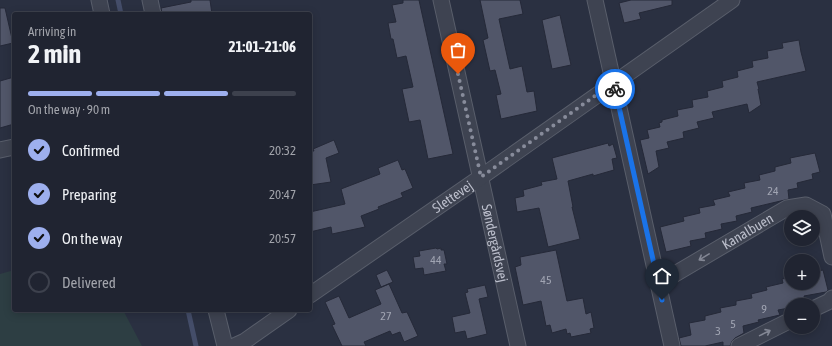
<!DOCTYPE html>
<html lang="en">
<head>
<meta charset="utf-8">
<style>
	:root { --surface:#202431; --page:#282c39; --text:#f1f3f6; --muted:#a2a4ab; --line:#3d414d; --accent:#9dafee }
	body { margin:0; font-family:"Asap Condensed",sans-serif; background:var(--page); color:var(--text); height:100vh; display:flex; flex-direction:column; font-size:15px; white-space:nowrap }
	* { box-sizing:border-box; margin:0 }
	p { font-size:13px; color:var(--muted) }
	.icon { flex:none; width:22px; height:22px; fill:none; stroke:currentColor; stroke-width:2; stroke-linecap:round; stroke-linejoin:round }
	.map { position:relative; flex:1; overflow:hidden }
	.panel { position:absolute; left:12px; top:12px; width:300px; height:300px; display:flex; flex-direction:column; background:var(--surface); border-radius:4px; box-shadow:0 2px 10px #0003,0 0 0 1px var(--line) }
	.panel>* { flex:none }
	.fabs { position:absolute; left:784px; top:210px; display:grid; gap:8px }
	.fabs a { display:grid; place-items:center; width:36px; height:36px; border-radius:50%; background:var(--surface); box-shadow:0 2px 10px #0003,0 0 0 1px var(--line); font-size:20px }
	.pin { position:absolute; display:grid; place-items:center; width:34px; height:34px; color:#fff; margin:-41px -17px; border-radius:50% 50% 50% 0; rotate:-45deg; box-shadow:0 0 4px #0007 }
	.pin .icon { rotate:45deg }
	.courier { position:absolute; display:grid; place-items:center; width:40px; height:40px; margin:-20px; border:3px solid #1a73e8; border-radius:50%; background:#fff; color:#222; box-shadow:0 1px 5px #0007 }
	.overview em { font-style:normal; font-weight:700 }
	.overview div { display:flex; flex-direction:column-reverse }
	.overview { display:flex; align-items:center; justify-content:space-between; height:68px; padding:0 16px }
	h1 { font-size:26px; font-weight:700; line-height:30px }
	.bar { display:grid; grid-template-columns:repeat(4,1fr); gap:6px 4px; align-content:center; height:48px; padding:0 16px }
	.bar i { height:5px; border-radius:3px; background:var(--line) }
	.bar .current { background:var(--accent) }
	.bar p { grid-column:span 4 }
	ol { padding:0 16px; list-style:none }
	li { display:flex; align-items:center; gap:12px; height:44px }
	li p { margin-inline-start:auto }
	li .icon { padding:4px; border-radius:50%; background:var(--accent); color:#111; stroke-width:4 }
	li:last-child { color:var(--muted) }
	li i { width:22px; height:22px; border:2px solid var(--line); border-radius:50% }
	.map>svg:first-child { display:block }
	.garden { fill:#2d3e43 }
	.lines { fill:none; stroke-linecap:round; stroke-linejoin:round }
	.stream { stroke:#444d69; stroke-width:5 }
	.building { fill:#515669; stroke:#252938 }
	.minor-casing { stroke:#595e6b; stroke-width:17 }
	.minor { stroke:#3e4351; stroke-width:15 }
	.oneway { stroke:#838794 }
	.done { stroke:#888c9b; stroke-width:4; stroke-dasharray:0 7.2 }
	.route { stroke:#1a73e8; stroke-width:5 }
	.labels { text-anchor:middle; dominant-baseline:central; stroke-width:3.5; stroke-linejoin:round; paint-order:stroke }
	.number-label { font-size:12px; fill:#a0a4b2 }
	.street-label { font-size:14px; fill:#bbbecb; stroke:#232736 }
</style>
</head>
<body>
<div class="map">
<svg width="832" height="346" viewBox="0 0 832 346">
	<rect width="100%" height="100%" fill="#2a3041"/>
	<path class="garden" d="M14 270V310H123L142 346H0V274Z"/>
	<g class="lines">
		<path class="stream" d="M118 0 121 14
			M188 310 196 346"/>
	</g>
	<path class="building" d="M191 0H210L212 14H162L161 8 191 2Z
		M403 0H419L453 154 428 159 420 120 409 122 402 89 413 87 406 56 397 58 393 39H391L388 23 396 22 392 5 403 3Z
		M480 0H520L523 14 499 19 510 69 522 66 527 92 534 91 537 111 501 119 496 95 501 94 495 70 490 71 483 40 488 38Z
		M631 0H672V5L639 13 641 19 624 23 619 3Z
		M0 8H5L13 43 0 46Z
		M560 15 571 65 552 69 542 20Z
		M799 40 801 52 806 71 757 82 759 89H758L761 105 749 113 747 104 712 112 714 118 697 122 699 128 683 132 684 138 667 142 669 148 656 151 659 167 648 174 640 140 649 138 647 130 660 127 659 123 662 122V120L678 116 677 110 693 107 692 100 708 97 707 91 723 87 722 81 738 77 737 71 753 67 752 61 768 58 767 51 783 48 782 43Z
		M14 77V124L0 128V81Z
		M334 140 339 153 326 158 331 182 310 185V151H314L313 149Z
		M608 143 609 146 613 144 617 158 612 159 614 170 593 176V174L568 181 573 207H572L580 239 548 247 539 208 517 212 515 198 524 196 523 190 542 185 541 182 557 179 552 158Z
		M815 153 820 172 812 174 813 179 797 183 798 188 788 190 789 199 751 208 752 212 736 216 737 221 721 224 722 229 705 233 706 238 690 241 691 246 666 252 660 227 684 221 683 217 700 213 699 208 715 205 713 200 730 196 728 192 745 188 744 183 760 180 759 175 775 171V167L791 163 790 158Z
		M398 160 402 170 405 169 413 188 401 193 403 197 378 207 379 209 361 216 365 227 332 234 331 227 310 232V212L345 204 341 189 380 174 378 168Z
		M436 248 437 249 441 248V250H444L447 264H444L446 271 424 275 423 268 415 269 413 257 420 256 419 251Z
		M556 250 567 301 583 298 586 314 591 312 594 328 590 329 591 333 571 337 570 333 567 334 566 329 552 333 550 325 546 326 541 301 523 305 515 267 521 265 520 257Z
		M387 270 393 282 381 287 376 275Z
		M823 270 828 290 826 292 804 296 805 300 789 304V308L778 310 780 315 758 320 759 322 743 326 744 333 735 338 732 341 730 346H723V342L705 346H681L679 338 691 335 689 323 705 320V316L721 312 720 308 736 305V301L752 298 751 294 767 290 766 287 783 283 782 279 791 277V283H813V272Z
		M389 284 402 313 407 312 418 336 404 342 400 332 392 335 390 331 364 342 366 346H342L332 325 335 324 325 302 339 296 349 318 381 304 375 290Z
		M485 285 488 297 479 299 487 334 467 339 465 331 455 333 452 317 470 313 465 293 468 292 467 289Z"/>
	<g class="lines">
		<g class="minor-casing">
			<g id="minor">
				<path d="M99 0 102 14"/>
				<path d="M150 0 153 14"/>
				<path id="s1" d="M441 0 518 346"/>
				<path d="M595 0 672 346"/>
				<path d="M0 150 14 147"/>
				<path id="s2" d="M658 284 787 208 806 205 823 214 832 257"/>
				<path id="s3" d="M310 295 481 177 732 0"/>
				<path d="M813 309 830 301 832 298"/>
				<path d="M216 310 225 346"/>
				<path d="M234 346 245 341 289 310"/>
				<path d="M739 346 791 320"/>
			</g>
		</g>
		<use href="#minor" class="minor"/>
	</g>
	<defs><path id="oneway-shaft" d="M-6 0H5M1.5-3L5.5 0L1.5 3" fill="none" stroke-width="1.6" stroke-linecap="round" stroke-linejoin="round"/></defs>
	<g class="oneway">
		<use href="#oneway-shaft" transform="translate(704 257) rotate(149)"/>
		<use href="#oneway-shaft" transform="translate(765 333) rotate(-26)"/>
	</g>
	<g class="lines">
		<path class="done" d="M458 74 481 177 613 83 615 89"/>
		<path class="route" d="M615 89 662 300"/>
	</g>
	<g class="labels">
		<g class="number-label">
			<text x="773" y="191">24</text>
			<text x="436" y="260">44</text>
			<text x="546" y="280">45</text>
			<text x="764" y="309">9</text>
			<text x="386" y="316">27</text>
			<text x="733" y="324">5</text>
			<text x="718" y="331">3</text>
		</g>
		<g class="street-label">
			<text stroke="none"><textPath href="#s3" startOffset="173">Slettevej</textPath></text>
			<text stroke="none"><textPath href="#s2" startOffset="104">Kanalbuen</textPath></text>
			<text stroke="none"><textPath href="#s1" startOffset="249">Søndergårdsvej</textPath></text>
		</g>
	</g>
</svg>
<div class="fabs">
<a><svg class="icon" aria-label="layers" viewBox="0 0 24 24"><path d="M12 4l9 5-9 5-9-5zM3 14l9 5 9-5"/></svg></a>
<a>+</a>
<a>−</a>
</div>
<div class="pin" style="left:458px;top:74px;background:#ea580c"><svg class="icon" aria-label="bag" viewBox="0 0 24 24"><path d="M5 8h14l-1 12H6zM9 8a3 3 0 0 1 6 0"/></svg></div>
<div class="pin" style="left:662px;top:300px;background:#1f2937"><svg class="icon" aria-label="home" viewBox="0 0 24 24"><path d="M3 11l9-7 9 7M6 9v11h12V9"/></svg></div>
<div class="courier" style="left:615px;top:89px"><svg class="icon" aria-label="bike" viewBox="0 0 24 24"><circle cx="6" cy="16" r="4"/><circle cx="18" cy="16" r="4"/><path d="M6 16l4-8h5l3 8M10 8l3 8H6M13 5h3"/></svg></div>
<section class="panel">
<div class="overview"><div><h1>2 min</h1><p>Arriving in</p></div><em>21:01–21:06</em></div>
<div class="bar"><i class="current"></i><i class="current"></i><i class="current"></i><i></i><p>On the way · 90 m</p></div>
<ol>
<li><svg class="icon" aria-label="check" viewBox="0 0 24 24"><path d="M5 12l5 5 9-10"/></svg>Confirmed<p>20:32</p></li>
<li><svg class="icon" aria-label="check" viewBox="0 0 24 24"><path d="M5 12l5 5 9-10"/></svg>Preparing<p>20:47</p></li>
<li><svg class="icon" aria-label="check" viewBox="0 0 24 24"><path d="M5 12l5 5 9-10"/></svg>On the way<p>20:57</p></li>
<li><i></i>Delivered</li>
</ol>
</section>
</div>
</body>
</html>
